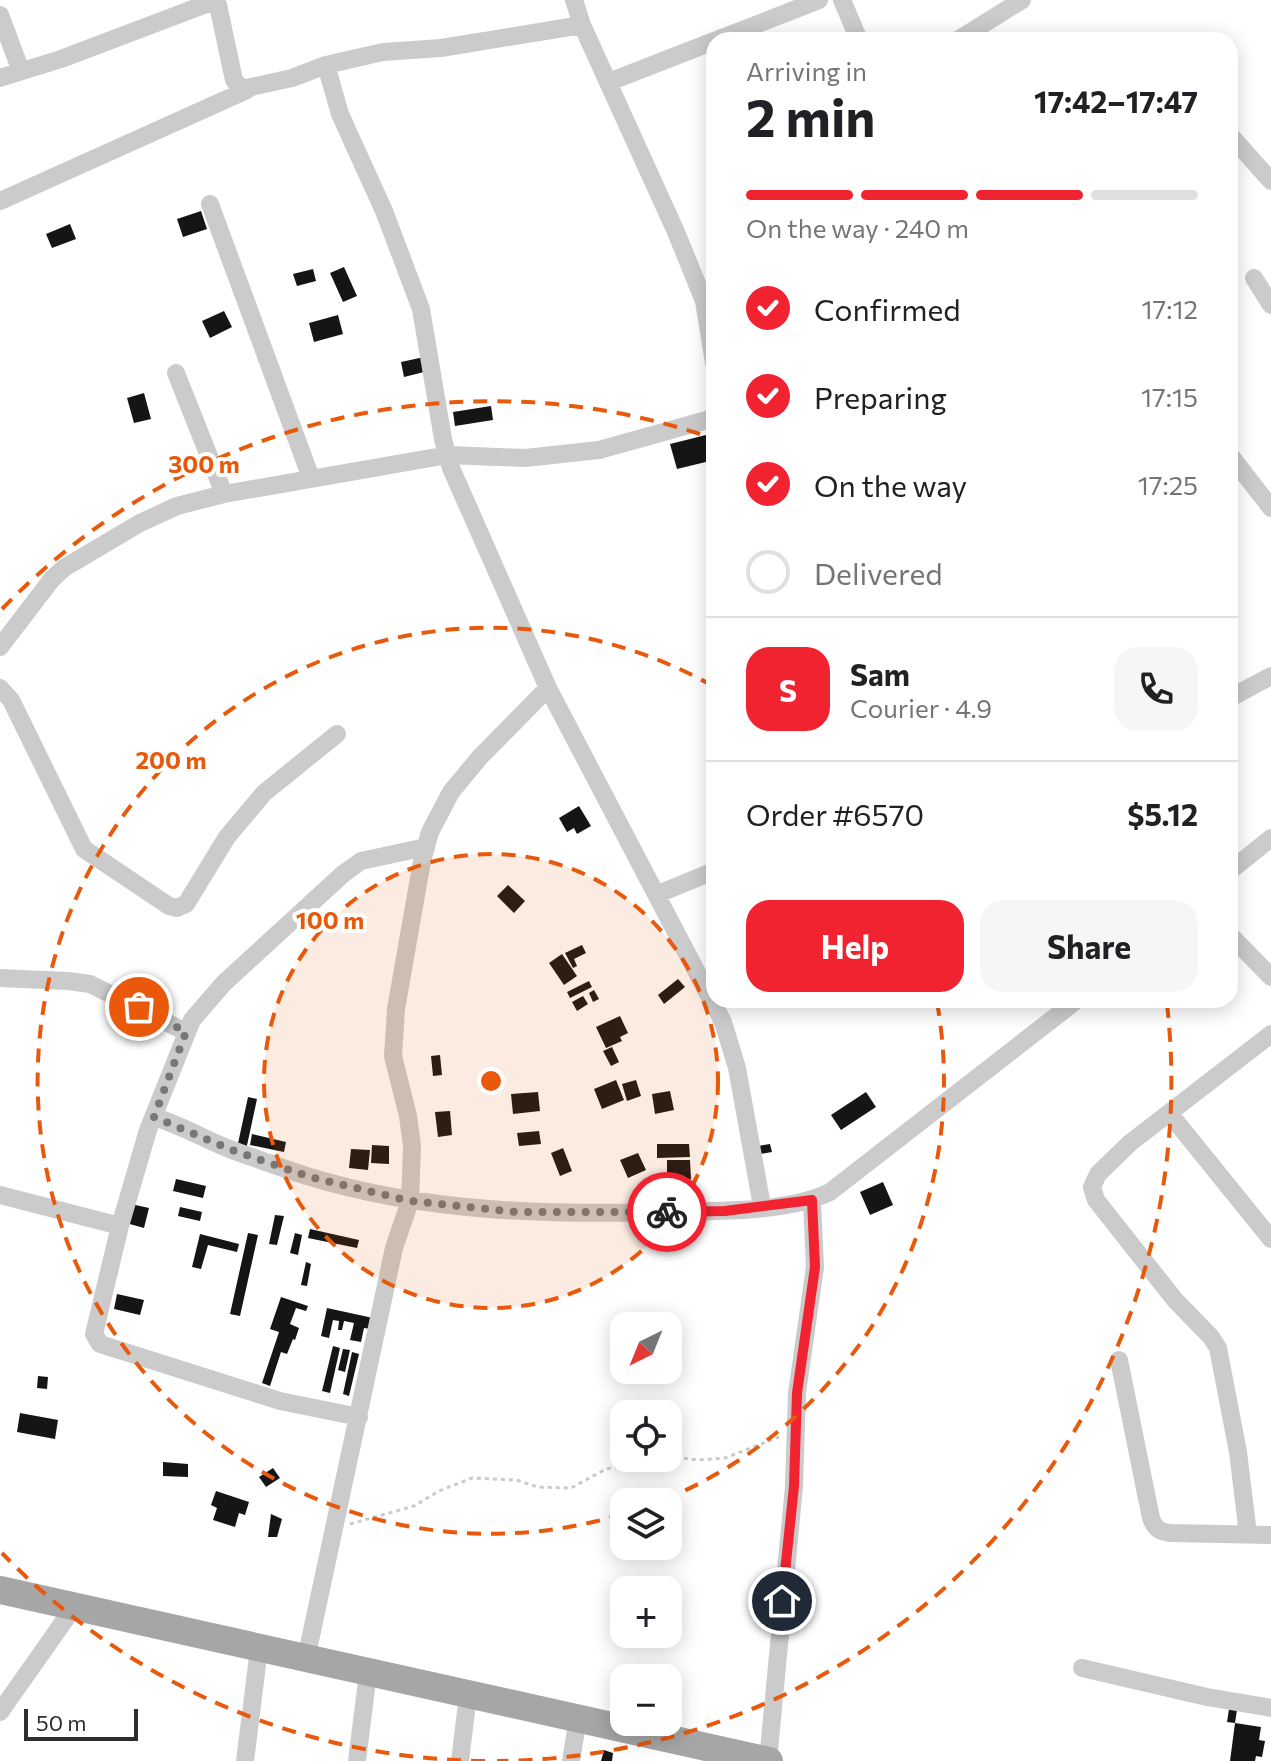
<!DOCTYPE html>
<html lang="en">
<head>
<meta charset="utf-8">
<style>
	:root { --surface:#fff; --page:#f6f6f6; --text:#202124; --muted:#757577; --line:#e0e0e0; --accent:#f12331 }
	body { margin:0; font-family:Commissioner,sans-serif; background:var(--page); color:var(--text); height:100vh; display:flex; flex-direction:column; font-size:30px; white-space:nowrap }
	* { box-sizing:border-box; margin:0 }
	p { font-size:26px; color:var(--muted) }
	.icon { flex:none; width:44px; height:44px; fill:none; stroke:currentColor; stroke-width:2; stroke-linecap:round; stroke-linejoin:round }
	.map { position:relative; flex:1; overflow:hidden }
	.sheet { position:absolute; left:706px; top:32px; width:532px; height:976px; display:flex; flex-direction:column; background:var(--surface); border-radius:24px; box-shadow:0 4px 20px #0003 }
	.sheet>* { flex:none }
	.needle { width:52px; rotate:223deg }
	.controls { position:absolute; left:610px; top:1312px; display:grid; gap:16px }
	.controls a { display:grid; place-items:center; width:72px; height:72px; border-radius:16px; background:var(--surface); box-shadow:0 4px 20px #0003; font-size:40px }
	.scale { position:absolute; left:24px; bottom:20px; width:114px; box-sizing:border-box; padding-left:8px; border:4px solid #2e2e2e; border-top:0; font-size:22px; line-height:28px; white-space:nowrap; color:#2e2e2e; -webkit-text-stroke:6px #fff; paint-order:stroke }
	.pin { position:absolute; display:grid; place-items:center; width:68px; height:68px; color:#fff; margin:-34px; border:4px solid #fff; border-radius:50%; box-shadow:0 2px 8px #0007 }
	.courier { position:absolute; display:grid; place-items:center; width:80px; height:80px; margin:-40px; border:6px solid #f12331; border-radius:50%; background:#fff; color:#222; box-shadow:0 2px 10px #0007 }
	.headline em { font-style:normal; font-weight:700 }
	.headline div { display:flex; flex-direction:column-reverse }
	.headline { display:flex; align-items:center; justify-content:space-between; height:136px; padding:0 40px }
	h1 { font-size:52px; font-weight:700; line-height:60px }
	.bar { display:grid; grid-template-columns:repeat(4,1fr); gap:12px 8px; align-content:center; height:96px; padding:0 40px }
	.bar i { height:10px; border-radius:6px; background:var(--line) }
	.bar .current { background:var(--accent) }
	.bar p { grid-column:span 4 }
	.line { display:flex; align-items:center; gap:20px; padding:0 40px; border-top:2px solid var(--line) }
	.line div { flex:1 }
	.round { display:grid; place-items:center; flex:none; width:84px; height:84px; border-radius:24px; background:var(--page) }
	ol { padding:0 40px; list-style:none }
	li { display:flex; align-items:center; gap:24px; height:88px }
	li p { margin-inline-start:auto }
	li .icon { padding:8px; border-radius:50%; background:var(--accent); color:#fff; stroke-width:4 }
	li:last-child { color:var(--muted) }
	li i { width:44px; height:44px; border:4px solid var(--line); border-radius:50% }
	.cta { display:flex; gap:16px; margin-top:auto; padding:16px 40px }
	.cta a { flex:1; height:92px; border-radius:24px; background:var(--accent); color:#fff; font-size:32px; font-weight:700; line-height:92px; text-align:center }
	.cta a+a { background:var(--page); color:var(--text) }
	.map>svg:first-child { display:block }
	.building { fill:#151515 }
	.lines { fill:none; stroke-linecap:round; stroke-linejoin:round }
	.path { stroke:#cbcbcb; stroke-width:3; stroke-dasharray:4 4; stroke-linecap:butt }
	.minor { stroke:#cbcbcb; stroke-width:18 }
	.primary { stroke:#a6a6a6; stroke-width:28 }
	.done { stroke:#777; stroke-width:8; stroke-dasharray:0 14.4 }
	.route { stroke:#f12331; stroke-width:10 }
	.ring { fill:none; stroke:#e8590c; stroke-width:4; stroke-dasharray:14 10 }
	.centre { fill:#e8590c; stroke:#fff; stroke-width:4 }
	.ring-label { font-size:24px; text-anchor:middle; font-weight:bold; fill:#e8590c; stroke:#fff; stroke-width:8; stroke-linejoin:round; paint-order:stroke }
</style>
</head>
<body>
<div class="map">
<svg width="1271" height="1761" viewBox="0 0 1271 1761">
	<rect width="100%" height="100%" fill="#fff"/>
	<path class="building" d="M201 211 207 229 183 237 177 219Z
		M70 224 76 239 52 248 46 234Z
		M344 267 357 296 343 302 330 273Z
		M313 269 316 281 297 286 293 274Z
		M224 311 232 327 210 338 202 321Z
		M338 315 343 334 314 342 309 323Z
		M424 357 428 371 404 377 401 362Z
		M144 393 151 419 134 423 127 398Z
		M491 406 493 420 455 426 453 412Z
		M710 434 714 460 677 469 670 444Z
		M579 806 591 826 577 834 574 828 567 832 559 818Z
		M508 885 525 901 514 913 497 896Z
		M582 945 586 953 574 959 577 966 573 968 565 953Z
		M562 954 577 976 564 985 549 963Z
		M678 979 685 987 664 1004 658 995Z
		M589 981 592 987 570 998 567 992Z
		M594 990 599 999 593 1002 589 993Z
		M583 996 588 1004 577 1011 572 1002Z
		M620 1016 628 1033 620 1037 622 1041 606 1048 596 1027Z
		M612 1047 619 1062 611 1066 603 1051Z
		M440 1055 442 1075 433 1076 431 1056Z
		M616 1080 624 1100 602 1109 594 1089Z
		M636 1080 641 1096 627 1101 622 1084Z
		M670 1091 674 1110 655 1114 652 1094Z
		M538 1092 540 1111 513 1114 511 1094Z
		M866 1092 876 1107 841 1130 831 1115Z
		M248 1097 257 1099 246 1150 237 1148Z
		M450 1111 452 1135 438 1137 435 1112Z
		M539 1131 541 1144 519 1146 517 1133Z
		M252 1134 286 1142 284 1152 250 1145Z
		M657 1144H689L690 1157 657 1158Z
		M770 1144 772 1152 760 1154 758 1146Z
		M372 1145 389 1146V1164L371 1163Z
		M563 1148 572 1171 560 1176 551 1153Z
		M351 1149 370 1150 368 1170 349 1168Z
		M638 1153 646 1170 628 1178 620 1160Z
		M667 1160H690L691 1179 667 1180Z
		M176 1179 206 1186 203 1198 173 1191Z
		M883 1182 893 1205 870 1215 860 1192Z
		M131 1204 149 1208 144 1228 126 1223Z
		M180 1207 202 1212 200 1221 178 1216Z
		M275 1215 284 1216 277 1245 269 1244Z
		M310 1229 359 1240 357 1248 308 1238Z
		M248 1233 258 1235 240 1316 230 1314Z
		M295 1233 302 1235 298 1255 290 1253Z
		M200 1234 239 1244 237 1252 208 1245 201 1269 192 1267Z
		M306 1262 311 1264 307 1286 301 1285Z
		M117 1294 144 1300 140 1315 114 1309Z
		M281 1297 308 1306 306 1311 296 1308 290 1324 299 1328 295 1340 293 1339 287 1354 281 1352 270 1386 262 1383 279 1332 270 1329Z
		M327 1308 373 1318 371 1329 364 1328 361 1342 350 1340 354 1323 344 1321 342 1330H338L339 1321 333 1320 329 1338 321 1336Z
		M333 1346 340 1348 330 1393 322 1391Z
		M343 1349 350 1350 345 1372 338 1370Z
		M352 1352 359 1354 349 1396 343 1394Z
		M38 1376 48 1377 47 1389 37 1388Z
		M20 1413 58 1420 55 1439 17 1432Z
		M163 1462 188 1464V1477L163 1476Z
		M273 1468 280 1478 266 1487 259 1477Z
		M216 1491 249 1502 245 1515 239 1513 235 1527 213 1520 217 1508 211 1505Z
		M271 1514 282 1519 277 1537H268Z
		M1229 1709 1237 1710 1235 1723 1227 1722Z
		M1235 1723 1261 1727 1259 1740 1265 1741 1262 1757 1256 1756 1255 1761H1230Z
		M604 1750 613 1753 612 1761H601Z"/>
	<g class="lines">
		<path class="path" d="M668 1456 698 1460 725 1458 779 1437
			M350 1524 414 1506 439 1491 472 1478 516 1480 538 1487 571 1488 606 1469 654 1458"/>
		<path class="minor" d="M574 0 582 25 676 232 704 301 714 363
			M842 0 859 40
			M0 15 21 71
			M717 40 819 0
			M958 40 1022 0
			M326 65 383 52 441 48 582 25
			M0 78 61 59 214 1 218 5 234 80 242 89 292 78 326 65 340 114 384 211 421 309 443 439 451 468 548 688 723 1022 737 1068 762 1206
			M609 82 714 41
			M1230 135 1271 181
			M0 201 247 90
			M210 204 311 478
			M1254 278 1271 305
			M176 373 224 494
			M1230 455 1271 508
			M0 647 52 579 64 568 140 523 177 506 224 494 448 455 525 458 599 450 714 418
			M0 688 11 700 84 849 169 906 177 908 186 904 227 837 264 793 337 734
			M1230 698 1271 676
			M1230 871 1271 838
			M658 894 714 871
			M1230 935 1271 977
			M0 978 68 981 90 984 186 1032
			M1169 1113 1271 1239
			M154 1117C181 1125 206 1140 232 1150 257 1159 282 1168 307 1176 426 1213 551 1215 674 1212 719 1211 790 1212 830 1192L1077 1000
			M0 1195 120 1226 148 1130 192 1020 224 983 343 874 361 861 426 847
			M120 1226 94 1334 100 1344 280 1401 359 1417
			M1119 1360 1151 1518C1155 1529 1160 1532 1171 1533L1271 1535
			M1248 1534 1238 1452 1218 1348 1211 1337 1175 1300 1096 1200 1092 1187 1098 1174 1130 1143 1271 1034
			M306 1659 394 1248 410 1201 412 1146 408 1116 393 1056 396 1009 422 861 430 832 451 792 480 757 548 688
			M1082 1668 1207 1697 1271 1708
			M0 1712 74 1607
			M245 1761 259 1649
			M357 1761 368 1673
			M460 1761 468 1695
			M571 1761 578 1718
			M768 1761 794 1486 797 1393 815 1267 812 1200"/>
		<path class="primary" d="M0 1590 769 1761"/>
	</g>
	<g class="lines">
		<path class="done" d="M139 1007 186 1032 154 1117 232 1150 310 1177 410 1201 517 1212H667"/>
		<path class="route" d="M667 1212 725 1211 812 1200 815 1267 797 1393 794 1486 782 1601"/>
	</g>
	<circle cx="491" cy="1081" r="227" fill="#e8590c" fill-opacity=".12"/>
	<g class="ring">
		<circle cx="491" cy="1081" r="227"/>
		<path d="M623 1514A453 453 0 1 1 711 685M937 1002A453 453 0 0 1 661 1501"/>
		<path d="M485 1761A680 680 0 0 1 2 1553M2 609A680 680 0 0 1 712 438M1167 1004A680 680 0 0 1 497 1761"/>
	</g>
	<circle cx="491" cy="1081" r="12" class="centre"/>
	<g class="ring-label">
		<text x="204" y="473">300 m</text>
		<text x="171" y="769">200 m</text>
		<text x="330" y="929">100 m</text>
	</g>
</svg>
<div class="controls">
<a><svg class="needle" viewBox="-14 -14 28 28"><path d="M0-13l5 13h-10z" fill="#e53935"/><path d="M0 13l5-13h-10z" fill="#757577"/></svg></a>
<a><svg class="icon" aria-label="locate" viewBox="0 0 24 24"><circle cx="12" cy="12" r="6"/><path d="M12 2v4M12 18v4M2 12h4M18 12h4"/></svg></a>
<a><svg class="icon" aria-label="layers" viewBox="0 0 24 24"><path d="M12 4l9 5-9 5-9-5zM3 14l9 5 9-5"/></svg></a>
<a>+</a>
<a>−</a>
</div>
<div class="scale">50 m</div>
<div class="pin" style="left:139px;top:1007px;background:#ea580c"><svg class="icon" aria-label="bag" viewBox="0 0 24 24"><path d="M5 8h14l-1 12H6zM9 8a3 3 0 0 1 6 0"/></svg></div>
<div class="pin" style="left:782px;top:1601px;background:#1f2937"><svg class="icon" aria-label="home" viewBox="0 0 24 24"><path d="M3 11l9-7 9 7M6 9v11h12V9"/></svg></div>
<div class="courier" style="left:667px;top:1212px"><svg class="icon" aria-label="bike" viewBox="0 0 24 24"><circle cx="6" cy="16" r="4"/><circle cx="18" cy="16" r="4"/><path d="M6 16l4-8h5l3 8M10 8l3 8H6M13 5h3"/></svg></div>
<section class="sheet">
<div class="headline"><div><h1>2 min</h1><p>Arriving in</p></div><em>17:42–17:47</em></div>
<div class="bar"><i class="current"></i><i class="current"></i><i class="current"></i><i></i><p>On the way · 240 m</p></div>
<ol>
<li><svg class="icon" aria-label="check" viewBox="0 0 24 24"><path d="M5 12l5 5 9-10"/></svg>Confirmed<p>17:12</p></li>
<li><svg class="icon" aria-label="check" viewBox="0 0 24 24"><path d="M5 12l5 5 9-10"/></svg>Preparing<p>17:15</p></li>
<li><svg class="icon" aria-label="check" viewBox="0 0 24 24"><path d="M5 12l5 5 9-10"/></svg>On the way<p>17:25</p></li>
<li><i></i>Delivered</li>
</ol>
<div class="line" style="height:144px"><b class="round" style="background:var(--accent);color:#fff">S</b><div><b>Sam</b><p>Courier · 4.9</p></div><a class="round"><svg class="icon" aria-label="phone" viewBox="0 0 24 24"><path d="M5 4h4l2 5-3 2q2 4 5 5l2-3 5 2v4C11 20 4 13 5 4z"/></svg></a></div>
<div class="line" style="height:104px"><div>Order #6570</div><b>$5.12</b></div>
<div class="cta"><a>Help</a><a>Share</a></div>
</section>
</div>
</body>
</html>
